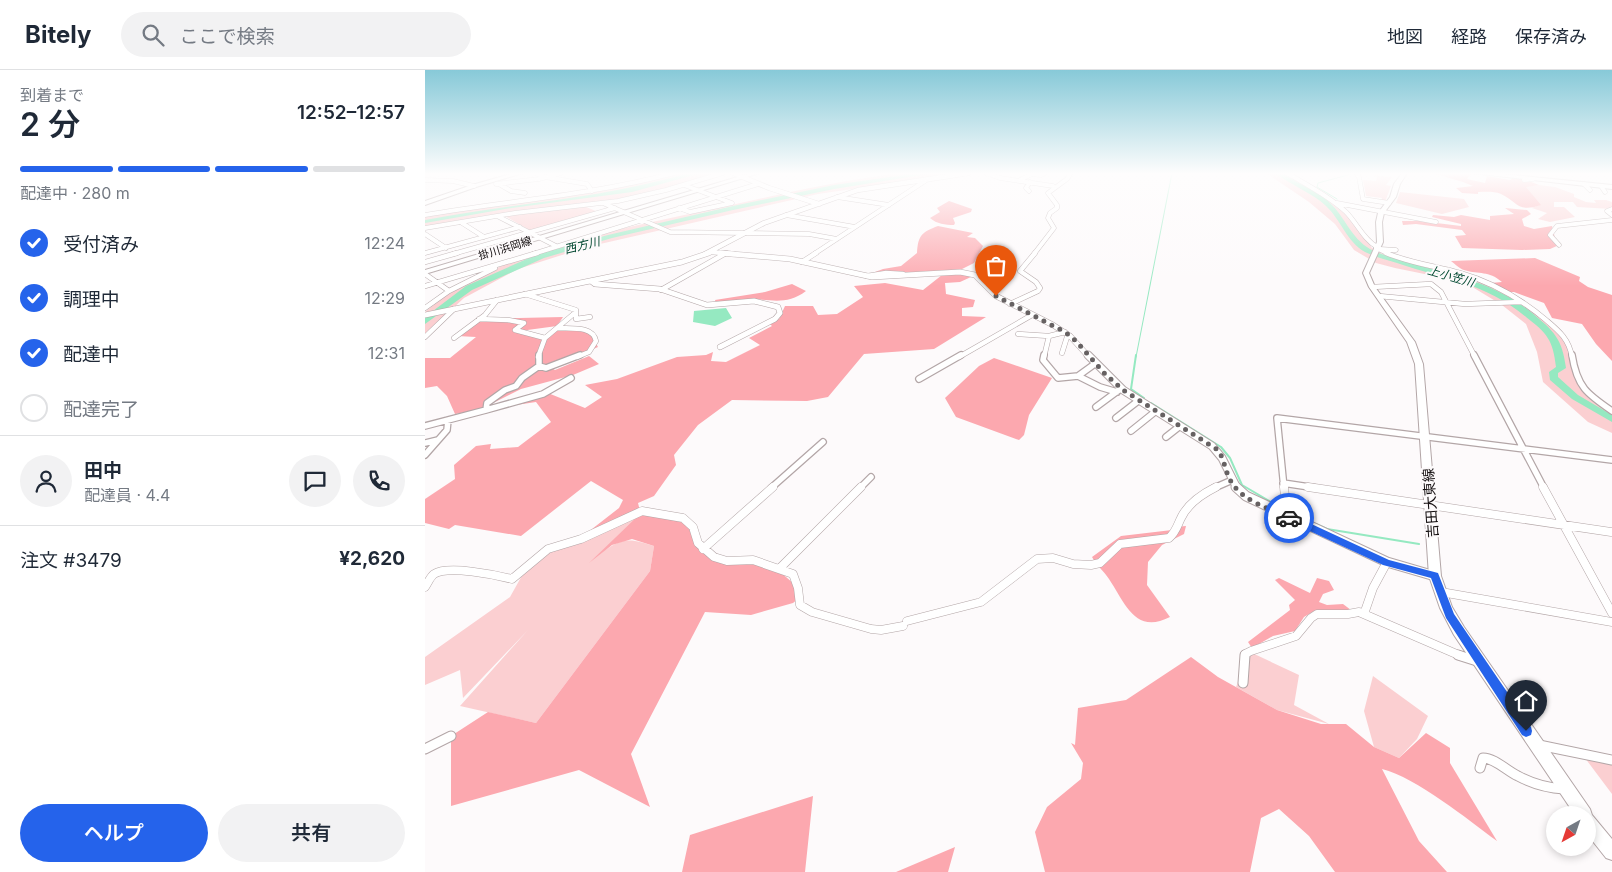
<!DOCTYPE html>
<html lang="ja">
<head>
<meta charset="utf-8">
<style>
	:root { --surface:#fff; --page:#f2f2f3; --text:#1f2937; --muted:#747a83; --line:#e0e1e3; --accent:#2563eb }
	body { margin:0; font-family:Inter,"Noto Sans JP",sans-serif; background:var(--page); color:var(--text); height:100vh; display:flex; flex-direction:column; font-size:19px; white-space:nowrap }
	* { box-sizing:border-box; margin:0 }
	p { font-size:16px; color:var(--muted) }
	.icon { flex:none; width:28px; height:28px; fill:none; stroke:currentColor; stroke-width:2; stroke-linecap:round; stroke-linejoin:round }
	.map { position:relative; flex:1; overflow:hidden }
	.drawer { display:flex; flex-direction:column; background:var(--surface); width:425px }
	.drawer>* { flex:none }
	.needle { width:32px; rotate:220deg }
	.buttons { position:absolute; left:1121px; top:736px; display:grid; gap:10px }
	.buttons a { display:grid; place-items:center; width:50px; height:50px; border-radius:50%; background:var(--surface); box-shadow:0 2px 8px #0003; font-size:25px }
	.pin { position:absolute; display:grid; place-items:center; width:42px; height:42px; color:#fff; margin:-51px -21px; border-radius:50% 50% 50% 0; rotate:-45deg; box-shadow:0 0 5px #0007 }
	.pin .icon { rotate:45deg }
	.courier { position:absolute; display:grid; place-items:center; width:50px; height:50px; margin:-25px; border:4px solid #2563eb; border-radius:50%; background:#fff; color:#222; box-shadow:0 1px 6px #0007 }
	.overview em { font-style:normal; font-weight:600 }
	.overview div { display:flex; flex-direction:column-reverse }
	.overview { display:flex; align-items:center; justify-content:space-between; height:85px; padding:0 20px }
	h1 { font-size:32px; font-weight:600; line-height:38px }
	.bar { display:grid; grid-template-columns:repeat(4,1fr); gap:8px 5px; align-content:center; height:60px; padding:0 20px }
	.bar i { height:6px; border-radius:4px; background:var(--line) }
	.bar .on { background:var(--accent) }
	.bar p { grid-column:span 4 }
	.line { display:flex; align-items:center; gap:12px; padding:0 20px; border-top:1px solid var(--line) }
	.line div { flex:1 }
	.round { display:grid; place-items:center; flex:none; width:52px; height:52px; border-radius:26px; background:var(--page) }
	ol { padding:0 20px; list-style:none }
	li { display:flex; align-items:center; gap:15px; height:55px }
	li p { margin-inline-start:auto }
	li .icon { padding:5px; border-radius:50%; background:var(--accent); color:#fff; stroke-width:4 }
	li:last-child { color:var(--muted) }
	li i { width:28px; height:28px; border:2px solid var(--line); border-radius:50% }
	.action { display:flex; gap:10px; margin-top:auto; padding:10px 20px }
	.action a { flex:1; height:58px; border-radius:30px; background:var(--accent); color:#fff; font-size:20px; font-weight:600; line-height:58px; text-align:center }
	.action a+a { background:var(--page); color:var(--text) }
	header { display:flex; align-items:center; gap:30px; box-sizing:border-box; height:70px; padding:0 25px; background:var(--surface); border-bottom:1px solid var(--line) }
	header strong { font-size:24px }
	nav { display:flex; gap:28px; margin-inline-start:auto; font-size:18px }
	.search { width:350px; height:45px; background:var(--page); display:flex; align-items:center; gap:12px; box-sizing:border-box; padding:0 18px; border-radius:28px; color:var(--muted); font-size:19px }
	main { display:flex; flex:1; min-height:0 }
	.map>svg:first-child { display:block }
	.green { fill:#fbcfd1 }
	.forest { fill:#fca8af }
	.water { fill:#95e9c1 }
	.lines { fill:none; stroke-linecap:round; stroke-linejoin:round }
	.stream-far1 { stroke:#95e9c1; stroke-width:1 }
	.stream { stroke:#95e9c1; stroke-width:2 }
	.river { fill:#95e9c1; fill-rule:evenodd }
	.minor-far4-casing { stroke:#b3a6a7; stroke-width:5 }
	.minor-far3-casing { stroke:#b3a6a7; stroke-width:5.5 }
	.minor-far2-casing { stroke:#b3a6a7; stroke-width:8 }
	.minor-far1-casing { stroke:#b3a6a7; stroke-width:9 }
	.minor-casing { stroke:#b3a6a7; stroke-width:11 }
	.tertiary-far3-casing { stroke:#b3a6a7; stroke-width:5.5 }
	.tertiary-far2-casing { stroke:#b3a6a7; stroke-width:6 }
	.tertiary-far1-casing { stroke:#b3a6a7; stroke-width:9 }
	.tertiary-casing { stroke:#b3a6a7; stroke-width:11 }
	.primary-casing { stroke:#b3a6a7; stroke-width:2 }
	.minor-far4 { stroke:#fff; stroke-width:4 }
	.minor-far3 { stroke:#fff; stroke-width:4.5 }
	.minor-far2 { stroke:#fff; stroke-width:5.5 }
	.minor-far1 { stroke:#fff; stroke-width:8 }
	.minor { stroke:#fff; stroke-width:9 }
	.tertiary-far3 { stroke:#fff; stroke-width:4.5 }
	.tertiary-far2 { stroke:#fff; stroke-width:5 }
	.tertiary-far1 { stroke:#fff; stroke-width:7 }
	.tertiary { stroke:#fff; stroke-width:9 }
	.primary { fill:#fff; fill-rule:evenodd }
	.route { fill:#2563eb }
	.done { stroke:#666162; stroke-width:5; stroke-dasharray:0 9 }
	.labels { text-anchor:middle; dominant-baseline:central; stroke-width:4; stroke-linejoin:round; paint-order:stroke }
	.far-street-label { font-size:11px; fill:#140f10; stroke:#fdfafb }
	.far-water-label { font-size:12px; font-style:italic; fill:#004830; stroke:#fdfafb }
	.street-label { font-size:14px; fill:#140f10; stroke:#fdfafb }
</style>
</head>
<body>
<header>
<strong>Bitely</strong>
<div class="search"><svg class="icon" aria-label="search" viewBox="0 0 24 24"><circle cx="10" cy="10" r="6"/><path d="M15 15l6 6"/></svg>ここで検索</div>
<nav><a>地図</a><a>経路</a><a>保存済み</a></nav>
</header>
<main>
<section class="drawer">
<div class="overview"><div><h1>2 分</h1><p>到着まで</p></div><em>12:52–12:57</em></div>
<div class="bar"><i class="on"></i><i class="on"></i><i class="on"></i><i></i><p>配達中 · 280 m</p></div>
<ol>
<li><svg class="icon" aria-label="check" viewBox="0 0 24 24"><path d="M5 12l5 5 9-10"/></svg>受付済み<p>12:24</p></li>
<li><svg class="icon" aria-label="check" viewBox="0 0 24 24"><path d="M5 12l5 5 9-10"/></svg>調理中<p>12:29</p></li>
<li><svg class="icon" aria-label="check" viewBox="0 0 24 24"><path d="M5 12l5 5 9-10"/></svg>配達中<p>12:31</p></li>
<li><i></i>配達完了</li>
</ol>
<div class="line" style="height:90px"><a class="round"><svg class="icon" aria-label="person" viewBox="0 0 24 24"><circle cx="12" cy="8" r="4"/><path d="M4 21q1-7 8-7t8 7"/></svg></a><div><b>田中</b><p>配達員 · 4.4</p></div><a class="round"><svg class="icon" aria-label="chat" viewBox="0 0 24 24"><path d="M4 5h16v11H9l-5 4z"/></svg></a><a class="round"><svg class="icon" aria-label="phone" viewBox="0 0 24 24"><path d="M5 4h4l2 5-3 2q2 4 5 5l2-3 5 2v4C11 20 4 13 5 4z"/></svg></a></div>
<div class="line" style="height:65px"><div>注文 #3479</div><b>¥2,620</b></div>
<div class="action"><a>ヘルプ</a><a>共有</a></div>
</section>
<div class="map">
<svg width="1187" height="802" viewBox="0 0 1187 802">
	<rect width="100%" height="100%" fill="#fdfafb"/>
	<path class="green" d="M251 103H290L243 119 186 131 0 157V146L184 120Z
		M475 103H537L393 124 162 177 93 199 39 228 0 264V242C73 180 187 161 278 141 344 127 409 111 475 103Z
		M841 103H861L903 129 927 149 947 178 961 186 987 194 1039 205 1082 224 1132 259 1148 284 1153 315 1187 340V363L1163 352 1118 312 1112 282 1101 254 1077 235 1049 218 1024 209 970 198 951 193 929 180 910 154 884 132Z
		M948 105 967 107 961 115 966 116 960 132 956 131 957 128 941 126 938 110 951 111 952 107Z
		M1114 115 1130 117 1149 124V127L1161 132 1171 133 1169 130H1181L1187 132V139L1152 137 1148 132H1129V137H1139L1150 147 1125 152 1113 149 1122 143 1107 138 1114 135 1100 116Z
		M975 122 1039 129 1044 137 1017 144 971 133Z
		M159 136 173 142 106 161 80 146Z
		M217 442 181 480C198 466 210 470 229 476L225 501 111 653 35 636 103 560 38 628 35 600 0 615V587L85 527 99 502 116 485Z
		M825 582 874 605 869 635 904 654 852 640 811 617Z
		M948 606 1003 646 992 669 974 688 949 677 939 641Z
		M1160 688 1187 693V724Z"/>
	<path class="forest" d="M1011 104H1046L1042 109 1060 113 1062 106 1085 110 1090 107 1105 109 1104 111 1114 115 1101 117 1116 135C1092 143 1093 132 1076 124 1069 121 1060 122 1053 122V124L1037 123 1031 118 1048 116 1038 112Z
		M524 131 547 139 546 142 528 148 530 153 529 155C520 155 512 154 505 148L515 142 512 138Z
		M1080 138 1102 140 1106 144 1097 149 1099 156 1109 159 1127 156 1131 172 1134 175 1125 179 1097 180 1037 178 1030 166 1041 165 1037 160 991 154 978 155 977 151H995L1036 156V154L1007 147 1008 145 1029 147 1036 145 1065 150V146L1089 144Z
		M513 156 548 163 542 167 550 168 558 176 549 193 535 200 442 205 458 199 476 196 492 183C493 165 497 162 513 156Z
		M1110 188 1155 207 1154 211 1163 217 1187 225V291L1171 274 1157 254 1127 248 1119 233 1089 222H1083L1066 213 1077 212C1063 200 1055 205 1039 200 1035 199 1030 194 1026 191Z
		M539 204 546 207 535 212 520 213 521 224 550 230 548 237 537 238V246L561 247 509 279 439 284 403 327 382 331 307 330 273 355 249 385 251 395 229 426 213 433 215 441 158 466 194 438 198 430 166 411 96 466 30 455 24 459 0 453V429L30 409 29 395 51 376 66 374 65 379 93 377 126 352 111 332 91 335 86 332 118 321 160 338 177 327 160 315 192 309 252 287 281 285 288 282 286 291 301 292 335 275 324 268 347 256 344 253 354 249 360 236H388L393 245 412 244 438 227 429 216 460 213 498 220 517 205Z
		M367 214 381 221C361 236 345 229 323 229 312 230 302 232 291 233L290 230 340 222Z
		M138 247 132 256 95 261 120 268 132 258C156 259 161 253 173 277L125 297 130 300 164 286 174 294 148 305 96 319 54 340 30 344 22 326 12 316 0 318V288H25L51 267 32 266 54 249Z
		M569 288 627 308 604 345 599 365 594 370 531 347 520 328 554 296Z
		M217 442 256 448 268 457 273 473 303 495 322 492 354 501 368 513 373 529 368 533 326 545 280 542 206 684 225 737 154 700 26 736V666L63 642 111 653 225 501 229 476 207 469 187 475 164 493Z
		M761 456 759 464 737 475 723 492 722 515 745 547C710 565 700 533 684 509 679 501 672 496 667 487L696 466 747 460 750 457Z
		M854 508 885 523 892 508 904 511 909 520 898 524 894 532 902 535 918 534 926 540H891L879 547 870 561 848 566 827 578 823 572 865 540 864 535 870 530 850 510Z
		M766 587 793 607 852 640 896 654H921L949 677 974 688 1001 663 1025 678V693L1072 771C1042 749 992 708 957 699L994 771 1022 802H910L884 766 854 739 836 748 825 802H620L610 762 622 737 656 709 658 693 646 673 650 675 653 638 701 630Z
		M388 726 380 802H257L265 765Z
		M530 777 523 802H471Z"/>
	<path class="water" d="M263 103H276L207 122 80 139 0 153V150C88 133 177 129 263 103Z
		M301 238 307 248 290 256 268 252 269 241Z"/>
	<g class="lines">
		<path class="stream-far1" d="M925 104 928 103
			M912 129 892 117 893 113 923 105
			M711 287 747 103"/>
		<path class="stream" d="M711 285 706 319 719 328
			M726 333 796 377 805 388 817 415 851 435
			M891 454 902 459 994 474"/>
		<path class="river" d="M492 103H509L409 119 308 140 187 168 119 188 47 220 0 254V247L41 216 113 184 183 165 308 136 409 115Z
			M850 103H857C870 112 895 123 905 133 920 147 926 168 945 179 954 184 966 187 977 190 1025 206 1064 209 1106 242 1129 261 1137 268 1141 298L1133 303V307L1153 325 1187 345V352L1147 329 1125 310 1124 302 1131 297C1128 270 1122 263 1101 247 1059 212 1021 210 972 193 962 190 950 187 940 182 922 172 916 150 901 136 889 124 864 114 850 103Z"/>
		<g class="minor-far4-casing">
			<path id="minor-far4" d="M110 103 120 107 162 114 167 121
				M561 103 575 108 628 116
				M862 103C882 115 904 126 921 142 932 153 938 169 952 177
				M931 103 934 107 938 129 964 133
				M0 110 28 111 49 116
				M595 110 607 104 616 105 620 103
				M1099 110 1108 109
				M71 114 114 109 136 103
				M74 114 86 121 100 123
				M1159 114 1165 120
				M1176 116 1180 122
				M604 121 601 118 605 112
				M412 127 464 135
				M912 133 1011 152
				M180 134 245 162 384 164 412 169
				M254 138 265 142 307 133 259 115
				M1187 139 1182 141 1187 145
				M0 145C83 131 167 125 249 103
				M361 145 430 157
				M74 147 131 176
				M37 153 59 167
				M0 158 90 143 193 131 241 120 298 103
				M0 164 21 178
				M1134 175 1125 165 1132 156 1187 150
				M951 178 964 184
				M955 179 971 180
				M0 183 95 157
				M28 184 190 138
				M108 184 333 114
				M299 184 301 183
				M389 184 503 109
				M609 184 629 158 623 148 625 143 632 138V135L623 123 642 109 646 103"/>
		</g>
		<g class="minor-far3-casing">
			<path id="minor-far3" d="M961 183C985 193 1010 196 1035 203 1067 212 1096 229 1121 250 1134 261 1144 269 1147 287
				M0 192 32 183
				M377 192 391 183
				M0 204 24 221 0 238
				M442 206 461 203 478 204
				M0 216 112 183
				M947 217 1006 214 1016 222 1050 287
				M236 220 301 183
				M24 221 70 198
				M100 224 151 240V249L165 247
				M954 226 1040 234 1096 232
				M585 234 613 221 615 218 611 212 595 201 610 183
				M54 249 83 250 99 253 90 260 120 268 113 287
				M132 258C145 259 168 255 171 271L164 282 152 287
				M593 264 624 266
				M0 267 29 239
				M29 268 60 245 72 230
				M120 268 151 242
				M637 283 642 267 645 266
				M534 287 607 245
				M619 287 624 266 640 262"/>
		</g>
		<g class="minor-far2-casing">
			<path id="minor-far2" d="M114 285V296
				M619 285 618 290 633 308 653 306
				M1049 285 1119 418
				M1147 285C1152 317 1162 324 1187 341
				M671 293 653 306 675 317 692 322
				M114 296 121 298 155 285
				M494 309 536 285
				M671 337 694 320
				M61 340 118 324 146 308
				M691 348 713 331
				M0 356 61 340 62 333 80 320 91 316 97 308 114 296
				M706 361 731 341
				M741 367 755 356
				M0 373 13 370
				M0 385 22 360 23 350
				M858 413 891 418
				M346 418 398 372
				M435 418 446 407
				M789 418 805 411
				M859 418 852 348 1187 390"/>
		</g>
		<g class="minor-far1-casing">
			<path id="minor-far1" d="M859 417 862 446
				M883 417 1186 462
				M1118 417 1187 543
				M278 479 348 417
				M355 498 436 417
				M0 517C3 513 5 507 9 504 23 495 71 505 87 509L123 479 156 469 217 441 258 448 268 457 273 473 289 487 302 491 328 490 368 504 373 518 375 535 387 542 446 559 456 560 478 556
				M1016 522 1187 552
				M939 544 948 518 962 492
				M482 551 556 532 612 489 628 488 648 494 666 495 675 493 695 474 744 468C751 462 752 456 756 448 763 433 777 424 791 417
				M820 586V584L826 581 871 566 886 548 892 544H923L934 542 1036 586"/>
		</g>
		<g class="minor-casing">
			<path id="minor" d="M1033 585 1055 592
				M818 613 820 585
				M1114 675 1187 690
				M0 679 26 666
				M1055 698 1058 688C1070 688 1082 701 1093 706 1108 714 1122 718 1139 719"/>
		</g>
		<g class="tertiary-far3-casing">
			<path id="tertiary-far3" d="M308 103 344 118 394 134
				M286 182 309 184
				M280 184 339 153 433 120 544 103"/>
		</g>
		<g class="tertiary-far2-casing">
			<path id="tertiary-far2" d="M295 183 365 189 447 207 535 202 550 205 571 226 628 255 645 266 664 287
				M166 211 170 214 235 219 282 235 329 231 353 237 355 243 350 249 295 277
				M0 245 257 192 284 183"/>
		</g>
		<g class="tertiary-far1-casing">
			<path id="tertiary-far1" d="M663 285 698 320 787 376 797 388 812 418"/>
		</g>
		<g class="tertiary-casing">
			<path id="tertiary" d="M811 417 821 426 962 492 1010 506"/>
		</g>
		<g class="primary-casing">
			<path id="primary" d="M89 103H98L51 117 0 135V131L47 115Z
				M326 103H335L0 204V200Z
				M977 103H982L975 114 971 127 959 143 957 152 958 172 944 203 950 217 990 272 998 294 1016 506 1027 537 1039 557 1165 739 1167 745 1187 769V790L1181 788 1162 764V745H1150L1029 565 1015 538 1004 506 990 294 982 272 944 217 938 203 952 172 951 152 953 143 965 127 969 114Z
				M1047 103H1068L1187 115V119Z"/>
		</g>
		<use href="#minor-far4" class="minor-far4"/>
		<use href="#minor-far3" class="minor-far3"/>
		<use href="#minor-far2" class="minor-far2"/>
		<use href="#minor-far1" class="minor-far1"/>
		<use href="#minor" class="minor"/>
		<use href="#tertiary-far3" class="tertiary-far3"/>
		<use href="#tertiary-far2" class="tertiary-far2"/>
		<use href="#tertiary-far1" class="tertiary-far1"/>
		<use href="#tertiary" class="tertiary"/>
		<use href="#primary" class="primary"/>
	</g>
	<linearGradient id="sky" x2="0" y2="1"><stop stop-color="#87c9d8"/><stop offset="0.48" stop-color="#fefdfd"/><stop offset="1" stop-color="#fefdfd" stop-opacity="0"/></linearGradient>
	<rect width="1187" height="216" fill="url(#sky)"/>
	<path class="route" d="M861 445H867L964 490 1013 503 1029 544 1106 657 1107 661 1106 665 1101 667 1097 665 1021 548 1006 508 958 495 861 450Z"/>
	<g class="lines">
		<path class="done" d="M571 226 640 262 651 271 680 304 698 320 793 380C800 390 800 403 807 413 818 431 846 439 864 448"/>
	</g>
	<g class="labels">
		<g class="far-street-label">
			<text transform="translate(80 178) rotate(-17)">掛川浜岡線</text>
		</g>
		<g class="far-water-label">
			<text transform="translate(157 175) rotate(-14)">西方川</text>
			<text transform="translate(1026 206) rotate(16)">上小笠川</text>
		</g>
		<g class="street-label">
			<text transform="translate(1005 433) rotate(-94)">吉田大東線</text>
		</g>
	</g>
</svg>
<div class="buttons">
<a><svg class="needle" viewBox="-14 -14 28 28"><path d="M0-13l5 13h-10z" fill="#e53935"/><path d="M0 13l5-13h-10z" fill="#747a83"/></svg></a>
</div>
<div class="pin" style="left:571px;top:226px;background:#ea580c"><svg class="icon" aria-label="bag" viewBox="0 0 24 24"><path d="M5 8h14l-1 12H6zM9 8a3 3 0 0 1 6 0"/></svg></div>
<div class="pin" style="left:1101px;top:661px;background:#1f2937"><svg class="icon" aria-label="home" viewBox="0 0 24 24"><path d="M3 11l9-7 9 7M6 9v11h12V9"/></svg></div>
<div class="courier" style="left:864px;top:448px"><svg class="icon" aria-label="car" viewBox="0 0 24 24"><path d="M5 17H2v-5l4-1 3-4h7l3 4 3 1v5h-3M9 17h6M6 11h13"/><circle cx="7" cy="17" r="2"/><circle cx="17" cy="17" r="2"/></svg></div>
</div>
</main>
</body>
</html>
